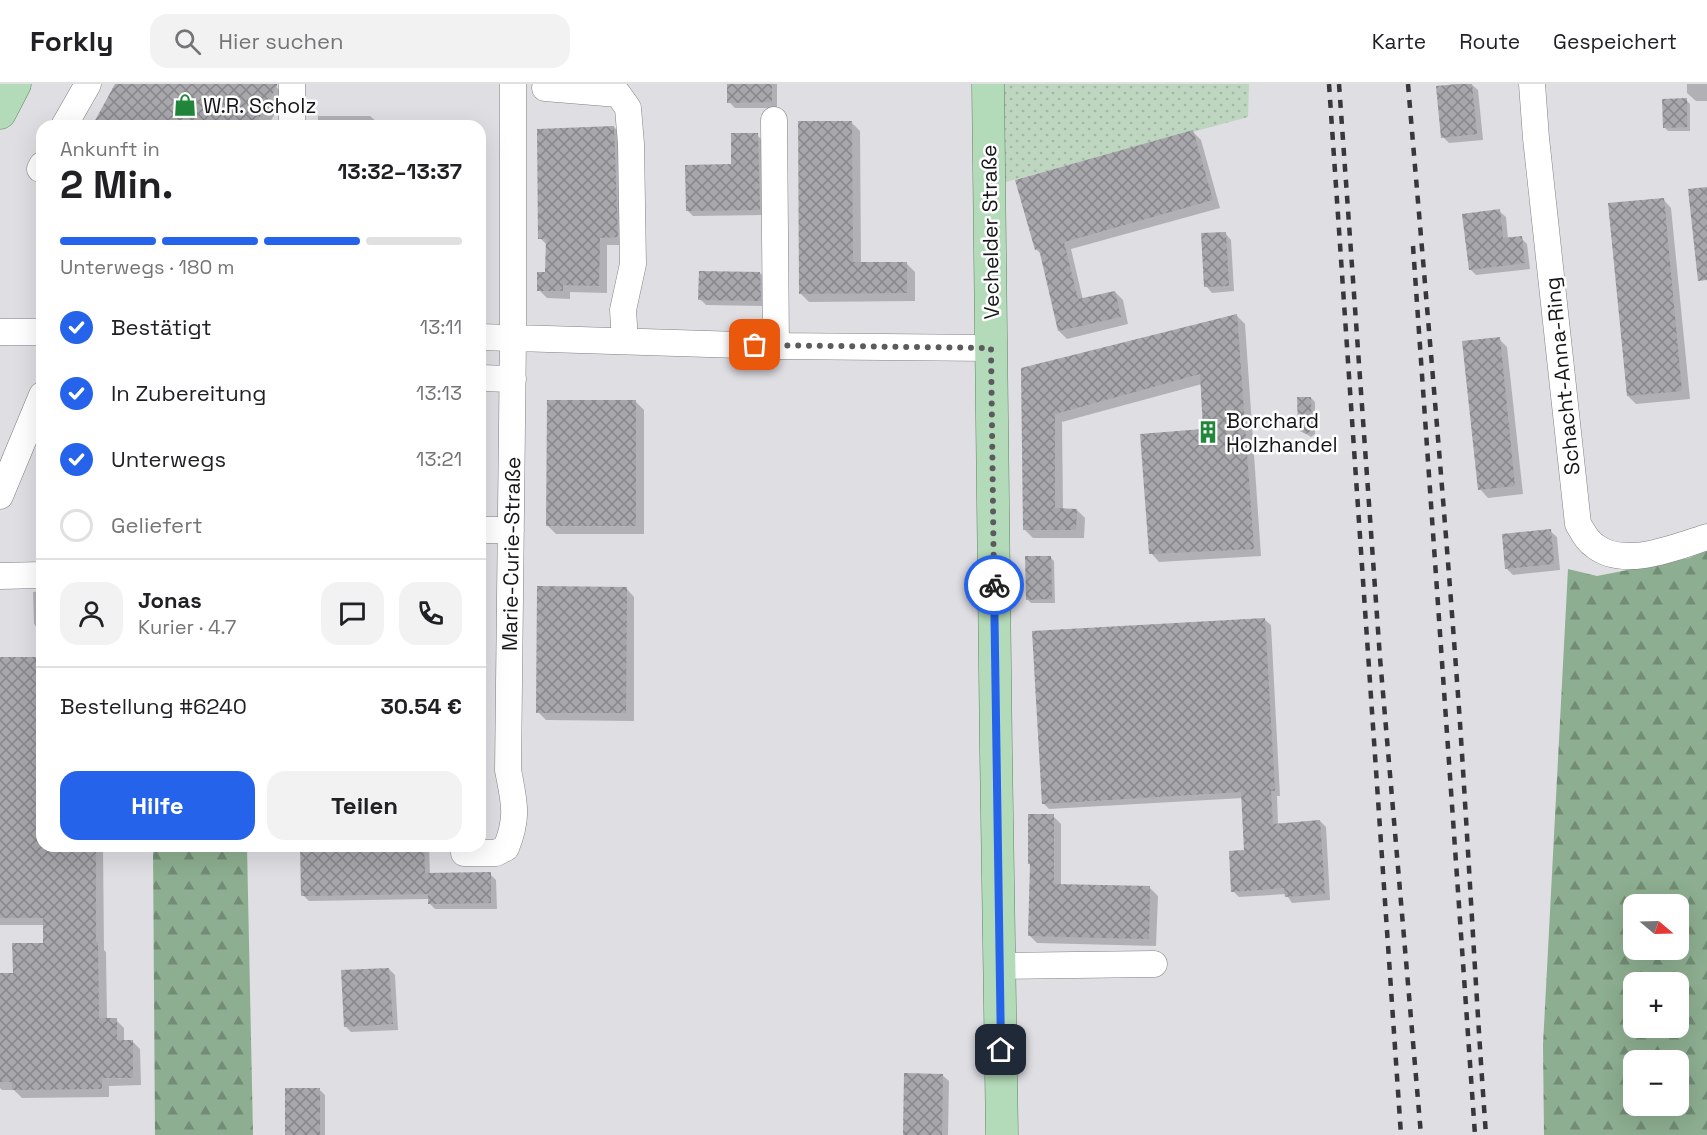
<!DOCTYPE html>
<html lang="de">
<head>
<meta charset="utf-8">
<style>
	:root { --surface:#fff; --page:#f2f2f2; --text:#202124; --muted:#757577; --line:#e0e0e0; --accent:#2563eb }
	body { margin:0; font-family:"Space Grotesk",sans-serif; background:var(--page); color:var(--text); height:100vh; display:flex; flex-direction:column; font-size:22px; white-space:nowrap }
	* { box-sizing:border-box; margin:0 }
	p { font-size:20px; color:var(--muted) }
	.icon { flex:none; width:33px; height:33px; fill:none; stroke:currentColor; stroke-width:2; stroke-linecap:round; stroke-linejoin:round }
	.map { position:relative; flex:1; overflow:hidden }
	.sheet { position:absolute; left:36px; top:36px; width:450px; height:732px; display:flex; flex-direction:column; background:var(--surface); border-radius:18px; box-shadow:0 6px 24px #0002 }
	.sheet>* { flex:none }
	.needle { width:39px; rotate:109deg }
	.buttons { position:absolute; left:1623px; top:810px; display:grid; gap:12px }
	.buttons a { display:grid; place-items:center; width:66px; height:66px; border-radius:12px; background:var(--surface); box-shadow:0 6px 24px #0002; font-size:30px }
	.pin { position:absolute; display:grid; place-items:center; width:51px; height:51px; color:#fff; margin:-26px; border-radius:12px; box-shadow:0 3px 9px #0006 }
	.courier { position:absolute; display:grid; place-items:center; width:60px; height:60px; margin:-30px; border:4px solid #2563eb; border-radius:50%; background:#fff; color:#222; box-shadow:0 2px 8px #0007 }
	.overview em { font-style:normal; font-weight:700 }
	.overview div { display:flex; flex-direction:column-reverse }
	.overview { display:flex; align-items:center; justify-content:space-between; height:102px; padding:0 24px }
	h1 { font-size:39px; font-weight:700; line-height:45px }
	.bar { display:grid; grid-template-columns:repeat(4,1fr); gap:9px 6px; align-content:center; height:72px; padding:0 24px }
	.bar i { height:8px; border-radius:4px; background:var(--line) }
	.bar .active { background:var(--accent) }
	.bar p { grid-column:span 4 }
	.line { display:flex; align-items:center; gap:15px; padding:0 24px; border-top:2px solid var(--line) }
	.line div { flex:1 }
	.round { display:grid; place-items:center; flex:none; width:63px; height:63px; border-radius:18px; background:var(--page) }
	ol { padding:0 24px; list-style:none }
	li { display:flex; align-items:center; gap:18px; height:66px }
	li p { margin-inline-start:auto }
	li .icon { padding:6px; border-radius:50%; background:var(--accent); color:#fff; stroke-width:4 }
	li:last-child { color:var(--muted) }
	li i { width:33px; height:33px; border:3px solid var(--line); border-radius:50% }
	.primary-button { display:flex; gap:12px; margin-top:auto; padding:12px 24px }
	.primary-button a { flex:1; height:69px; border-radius:18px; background:var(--accent); color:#fff; font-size:24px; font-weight:700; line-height:69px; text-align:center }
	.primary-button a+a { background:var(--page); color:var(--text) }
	header { display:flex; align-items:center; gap:36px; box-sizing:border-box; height:84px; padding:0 30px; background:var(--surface); border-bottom:2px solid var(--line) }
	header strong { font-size:28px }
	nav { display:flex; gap:33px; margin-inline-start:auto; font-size:21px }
	.search { width:420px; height:54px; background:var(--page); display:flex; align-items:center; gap:15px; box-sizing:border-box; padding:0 21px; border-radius:18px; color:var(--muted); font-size:22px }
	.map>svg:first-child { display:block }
	.grass { fill:url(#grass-dots) }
	.forest { fill:url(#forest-firs); fill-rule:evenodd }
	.shadow { fill:#0003 }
	.building { fill:url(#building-cross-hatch) }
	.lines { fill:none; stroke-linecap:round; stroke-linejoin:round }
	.minor-casing { stroke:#818185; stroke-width:27 }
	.major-casing { stroke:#5c8662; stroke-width:33 }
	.minor { stroke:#fff; stroke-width:26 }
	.major { stroke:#b4dbb9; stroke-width:32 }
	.rail { stroke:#38383a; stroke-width:4.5; stroke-dasharray:8 8; stroke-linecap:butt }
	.done { stroke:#5b5b5e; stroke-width:6; stroke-dasharray:0 10.8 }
	.route { stroke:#2563eb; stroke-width:8 }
	.labels { text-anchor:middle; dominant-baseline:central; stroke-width:5; stroke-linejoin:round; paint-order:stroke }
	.poi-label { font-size:21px; fill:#151517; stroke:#fff; text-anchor:start }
	.street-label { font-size:21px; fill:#151517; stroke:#fff }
</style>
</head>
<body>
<header>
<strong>Forkly</strong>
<div class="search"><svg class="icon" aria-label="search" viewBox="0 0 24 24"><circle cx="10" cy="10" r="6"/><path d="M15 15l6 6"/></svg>Hier suchen</div>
<nav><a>Karte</a><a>Route</a><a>Gespeichert</a></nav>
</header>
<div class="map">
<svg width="1707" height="1051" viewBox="0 0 1707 1051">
	<defs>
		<pattern id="grass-dots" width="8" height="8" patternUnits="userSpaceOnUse" patternTransform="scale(1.5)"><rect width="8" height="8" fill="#bed5c0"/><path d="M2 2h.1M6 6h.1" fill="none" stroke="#a2b6a4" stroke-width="1.8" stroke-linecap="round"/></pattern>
		<pattern id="forest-firs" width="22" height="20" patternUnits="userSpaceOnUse" patternTransform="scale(1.5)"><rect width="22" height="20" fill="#8dae90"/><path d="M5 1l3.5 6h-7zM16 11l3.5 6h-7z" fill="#728c75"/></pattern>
		<pattern id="building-cross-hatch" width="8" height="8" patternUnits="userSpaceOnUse" patternTransform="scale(1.5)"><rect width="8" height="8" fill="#a7a7ac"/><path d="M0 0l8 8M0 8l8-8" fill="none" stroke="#87878b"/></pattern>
	</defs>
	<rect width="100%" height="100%" fill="#dedee3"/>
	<path class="grass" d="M988 0H1249L1248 33 1002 99Z"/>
	<path class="forest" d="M1707 466V1051H1544L1543 961 1568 485 1597 492 1689 474ZM1634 820H1678V866H1634ZM1634 898H1678V944H1634ZM1634 976H1678V1022H1634Z
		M153 762H247L253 1051H155Z"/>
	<path class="shadow" d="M117 0H273L285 11 268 42H93Z
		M729 0H777V24H735L729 18Z
		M1471 0 1478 6 1483 56 1449 59 1443 53Z
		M1687 0H1707V17H1696L1687 9Z
		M1686 16 1690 20V47H1668L1664 43Z
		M318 32H370L377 38 376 42H318Z
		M851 38 860 47 861 180 906 179 915 188V217L809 218 801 210Z
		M614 43 622 51 625 161H607V209L570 208V215L547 214 539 206 547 190 548 162 540 154Z
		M1193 48 1201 56 1220 124 1071 165 1083 216 1115 208 1123 216 1128 240 1067 255 1059 247 1042 171 1036 165Z
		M757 51 763 57 765 131 693 132 687 126 732 81Z
		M1663 115 1671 124 1690 315 1636 320 1628 312Z
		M1499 127 1506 133 1508 155 1521 154 1527 160 1530 185 1476 191 1470 185Z
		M1225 149 1231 156 1234 207 1212 209 1206 202Z
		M760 189 766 195V222L706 221 700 215Z
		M1237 232 1245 240 1261 472 1159 478 1151 469 1204 346 1202 300 1062 338 1063 426H1077L1085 434 1084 454H1033L1025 446 1023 285Z
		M1499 255 1507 263 1523 410 1488 414 1480 405Z
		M1311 314 1315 318V350L1311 353 1299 345Z
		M636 318 644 326V450H556L548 442Z
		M1550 447 1557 453 1560 486 1513 491 1507 485Z
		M1050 473 1054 477 1055 519H1031L1027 515Z
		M626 504 634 513V637L546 636 538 628Z
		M42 507V546L40 547 34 540 33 508Z
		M1264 535 1271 541 1280 712H1277L1278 741 1320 737 1326 743 1330 816 1292 819 1286 810 1239 813 1233 807 1246 768 1243 714 1049 725 1043 719Z
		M0 574H42V762H103L104 866 106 868 107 936H116L124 944V957H132L140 965 141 1001 109 1002V1013L22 1014 14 1006H2L0 1004V891H14L44 860V841H0Z
		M1053 732 1061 740V801L1150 804 1158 812 1156 862 1037 859 1029 851 1032 782 1029 780Z
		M302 762H429L430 791 490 790 496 796 497 825H435L429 819V815L309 817 303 811Z
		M389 885 395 891 398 946 351 948 345 942Z
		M942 991 949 997 948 1051H904Z
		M319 1005 325 1011V1051H286Z"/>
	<path class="building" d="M115 0H277V2L255 42H92Z
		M727 0H772V18L727 19Z
		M1457 0H1472L1477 50 1441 54 1436 2Z
		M1687 14V43L1663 44 1662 15Z
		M798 37H852L853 178H907V209L799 210Z
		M614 42 618 153 600 154 599 202 563 201V207H537V188H545L546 155H538L537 45Z
		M1193 46 1213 116 1064 158 1078 215 1115 207 1121 233 1058 247 1039 165 1035 166 1015 96Z
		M731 49H758L760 126 686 127 685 81 731 80Z
		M1707 103V196L1698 197 1688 105Z
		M1664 114 1682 307 1627 312 1608 119Z
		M1500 125 1503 154 1522 152 1525 179 1469 186 1462 130Z
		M1226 148 1229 202 1204 203 1201 149Z
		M699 187 760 188 761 217 698 216Z
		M1237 230 1254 465 1149 470 1140 350 1203 345 1200 290 1055 330V424L1077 425 1076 446H1023L1021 284Z
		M1500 253 1515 402 1478 406 1462 257Z
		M1297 313H1311L1312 346 1306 350 1298 346Z
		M547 316H636V442H546Z
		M1551 445 1554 480 1505 485 1502 450Z
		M1025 472H1051L1052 515 1026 516Z
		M537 502 627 503 626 629H536Z
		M1265 534 1275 707H1271L1273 740 1320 736 1325 810 1285 813 1284 804 1231 808 1229 767 1244 766 1241 708 1042 720 1032 547Z
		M0 573H42V762H96V858H98L99 934H117V956H133V994H102V1005L12 1006V998H0V889H13L12 859H43V834H0Z
		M1028 730H1054V800L1150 802 1149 855 1028 852 1030 780H1028Z
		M300 762H424L425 789 491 788V819L428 820V810L301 812Z
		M389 884 393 940 344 943 341 886Z
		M904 989 943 990 942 1051H903Z
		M285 1004H320V1051H285Z"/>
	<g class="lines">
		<g class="minor-casing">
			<path id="minor" d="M292 0V42
				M1532 0 1536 54 1578 440C1583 448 1587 457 1595 462 1624 485 1676 463 1707 453
				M545 4 618 10 628 24 631 60 633 180 623 226 625 257
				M774 36 776 262
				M64 42 88 0
				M40 85 42 81
				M0 248H42
				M480 253 776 262 991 264
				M480 294 513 295
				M0 412 42 311
				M480 446H511
				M0 492 42 491
				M464 769H496L506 764C519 732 514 718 508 686L513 254V0
				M1000 882 1154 880"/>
		</g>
		<g class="major-casing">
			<path id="major" d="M988 0 996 667 1002 1051
				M0 29 15 0"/>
		</g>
		<use href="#minor" class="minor"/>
		<use href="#major" class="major"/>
		<path class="rail" d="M1329 0 1401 1051
			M1339 0 1380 574 1421 1051
			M1408 0C1426 213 1445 426 1460 639 1469 776 1476 914 1486 1051
			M1413 162 1475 1051"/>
	</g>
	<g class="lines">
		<path class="done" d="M755 261 991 264 994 501"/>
		<path class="route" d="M994 501 1001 966"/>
	</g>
	<defs>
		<g id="shop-bare" transform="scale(1.8)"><path d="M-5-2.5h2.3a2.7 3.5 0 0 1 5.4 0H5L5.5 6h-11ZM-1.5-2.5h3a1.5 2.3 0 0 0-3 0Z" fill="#22863b" stroke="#fff" stroke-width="2.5" paint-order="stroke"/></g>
		<g id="building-bare" transform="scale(1.8)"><path d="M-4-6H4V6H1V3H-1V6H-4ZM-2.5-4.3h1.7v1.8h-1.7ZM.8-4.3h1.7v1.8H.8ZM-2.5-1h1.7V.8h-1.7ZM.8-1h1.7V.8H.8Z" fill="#22863b" stroke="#fff" stroke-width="2.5" paint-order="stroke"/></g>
	</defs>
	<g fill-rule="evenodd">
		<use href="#shop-bare" x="185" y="21"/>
		<use href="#building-bare" x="1208" y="348"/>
	</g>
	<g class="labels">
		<g class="poi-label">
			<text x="203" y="21">W.R. Scholz</text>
			<text x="1226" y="336">Borchard<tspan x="1226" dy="24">Holzhandel</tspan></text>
		</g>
		<g class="street-label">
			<text transform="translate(990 148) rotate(-91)">Vechelder Straße</text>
			<text transform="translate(1562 292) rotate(-96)">Schacht-Anna-Ring</text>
			<text transform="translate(511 470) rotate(-89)">Marie-Curie-Straße</text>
		</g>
	</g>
</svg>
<div class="buttons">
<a><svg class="needle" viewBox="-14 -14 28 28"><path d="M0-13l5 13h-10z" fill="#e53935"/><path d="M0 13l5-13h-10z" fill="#757577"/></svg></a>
<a>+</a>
<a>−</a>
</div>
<div class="pin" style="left:755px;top:261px;background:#ea580c"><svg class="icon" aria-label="bag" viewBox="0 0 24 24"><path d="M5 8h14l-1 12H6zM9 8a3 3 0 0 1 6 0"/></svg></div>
<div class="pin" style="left:1001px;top:966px;background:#1f2937"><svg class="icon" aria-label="home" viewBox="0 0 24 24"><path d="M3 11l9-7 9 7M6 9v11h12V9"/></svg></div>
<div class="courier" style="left:994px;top:501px"><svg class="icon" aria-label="bike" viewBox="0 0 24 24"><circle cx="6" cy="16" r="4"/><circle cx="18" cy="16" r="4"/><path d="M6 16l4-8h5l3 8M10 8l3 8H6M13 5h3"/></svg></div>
<section class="sheet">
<div class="overview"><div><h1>2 Min.</h1><p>Ankunft in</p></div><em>13:32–13:37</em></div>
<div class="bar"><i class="active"></i><i class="active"></i><i class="active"></i><i></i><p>Unterwegs · 180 m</p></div>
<ol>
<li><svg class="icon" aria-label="check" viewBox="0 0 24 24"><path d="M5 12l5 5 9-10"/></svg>Bestätigt<p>13:11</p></li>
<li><svg class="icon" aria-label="check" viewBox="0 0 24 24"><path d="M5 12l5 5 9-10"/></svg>In Zubereitung<p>13:13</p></li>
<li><svg class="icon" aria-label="check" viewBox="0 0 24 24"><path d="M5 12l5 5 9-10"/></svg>Unterwegs<p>13:21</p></li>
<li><i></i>Geliefert</li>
</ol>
<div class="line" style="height:108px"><a class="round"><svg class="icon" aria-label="person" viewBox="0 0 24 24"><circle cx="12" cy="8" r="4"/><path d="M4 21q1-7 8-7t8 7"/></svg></a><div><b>Jonas</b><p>Kurier · 4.7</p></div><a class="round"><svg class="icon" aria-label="chat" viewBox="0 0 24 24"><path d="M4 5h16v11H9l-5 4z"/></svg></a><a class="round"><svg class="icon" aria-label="phone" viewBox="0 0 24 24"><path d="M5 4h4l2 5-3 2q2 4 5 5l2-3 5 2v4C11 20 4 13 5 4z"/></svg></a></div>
<div class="line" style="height:78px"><div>Bestellung #6240</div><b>30.54 €</b></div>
<div class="primary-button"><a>Hilfe</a><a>Teilen</a></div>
</section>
</div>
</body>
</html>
